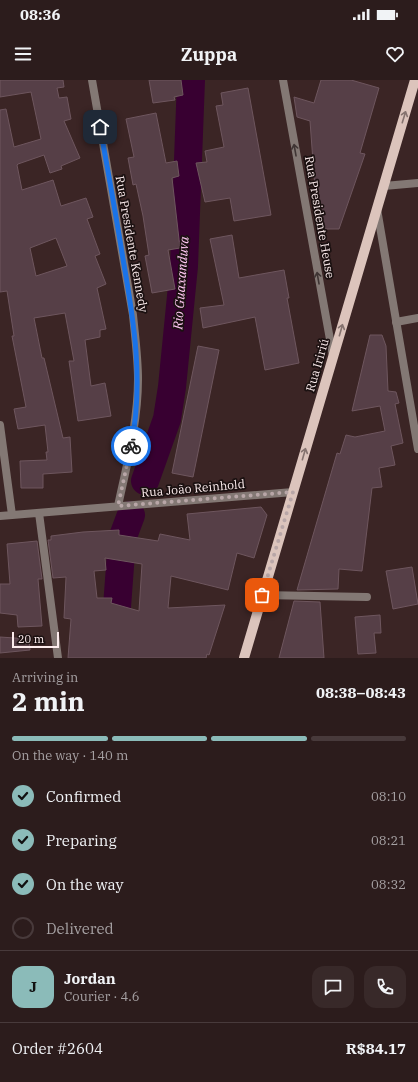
<!DOCTYPE html>
<html lang="en">
<head>
<meta charset="utf-8">
<style>
	:root { --surface:#2c1c1c; --page:#382929; --text:#f1f3f6; --muted:#a6a1a3; --line:#483a3b; --accent:#8bbbb9 }
	body { margin:0; font-family:"IBM Plex Serif",serif; background:var(--page); color:var(--text); height:100vh; display:flex; flex-direction:column; font-size:15px; white-space:nowrap }
	* { box-sizing:border-box; margin:0 }
	p { font-size:13px; color:var(--muted) }
	.icon { flex:none; width:22px; height:22px; fill:none; stroke:currentColor; stroke-width:2; stroke-linecap:round; stroke-linejoin:round }
	.map { position:relative; height:578px; overflow:hidden }
	.drawer { display:flex; flex-direction:column; background:var(--surface); flex:1 }
	.drawer>* { flex:none }
	.scale { position:absolute; left:12px; bottom:10px; width:47px; box-sizing:border-box; padding-left:4px; border:2px solid #fceced; border-top:0; font-size:11px; line-height:14px; white-space:nowrap; color:#fceced; -webkit-text-stroke:3px #1b1111; paint-order:stroke }
	.pin { position:absolute; display:grid; place-items:center; width:34px; height:34px; color:#fff; margin:-17px; border-radius:8px; box-shadow:0 2px 6px #0006 }
	.courier { position:absolute; display:grid; place-items:center; width:40px; height:40px; margin:-20px; border:3px solid #1a73e8; border-radius:50%; background:#fff; color:#222; box-shadow:0 1px 5px #0007 }
	.overview em { font-style:normal; font-weight:800 }
	.overview div { display:flex; flex-direction:column-reverse }
	.overview { display:flex; align-items:center; justify-content:space-between; height:68px; padding:0 12px }
	h1 { font-size:26px; font-weight:800; line-height:30px }
	.bar { display:grid; grid-template-columns:repeat(4,1fr); gap:6px 4px; align-content:center; height:48px; padding:0 12px }
	.bar i { height:5px; border-radius:3px; background:var(--line) }
	.bar .on { background:var(--accent) }
	.bar p { grid-column:span 4 }
	.line { display:flex; align-items:center; gap:10px; padding:0 12px; border-top:1px solid var(--line) }
	.line div { flex:1 }
	.round { display:grid; place-items:center; flex:none; width:42px; height:42px; border-radius:12px; background:var(--page) }
	ol { padding:0 12px; list-style:none }
	li { display:flex; align-items:center; gap:12px; height:44px }
	li p { margin-inline-start:auto }
	li .icon { padding:4px; border-radius:50%; background:var(--accent); color:#111; stroke-width:4 }
	li:last-child { color:var(--muted) }
	li i { width:22px; height:22px; border:2px solid var(--line); border-radius:50% }
	.status { display:flex; justify-content:space-between; align-items:center; height:28px; padding:0 20px; background:var(--surface); direction:ltr }
	.status svg { height:11px; fill:currentColor }
	header { display:flex; justify-content:space-between; align-items:center; height:52px; padding:0 12px; background:var(--surface); font-size:18px; font-weight:800 }
	.map>svg:first-child { display:block }
	.lines { fill:none; stroke-linecap:round; stroke-linejoin:round }
	.river { stroke:#380031; stroke-width:28 }
	.building { fill:#563f47; stroke:#6e565e; fill-rule:evenodd }
	.service { stroke:#837874; stroke-width:8 }
	.minor { stroke:#837874; stroke-width:8 }
	.primary { stroke:#dcc4bc; stroke-width:10 }
	.oneway { stroke:#85736f }
	.oneway2 { stroke:#3f3534 }
	.done { stroke:#b8a6a7; stroke-width:4; stroke-dasharray:0 7.2 }
	.route { stroke:#1a73e8; stroke-width:5 }
	.labels { text-anchor:middle; dominant-baseline:central; stroke-width:3.5; stroke-linejoin:round; paint-order:stroke }
	.street-label { font-size:12px; fill:#fceced; stroke:#1b1111 }
	.water-label { font-size:13px; font-style:italic; fill:#ffc7f3; stroke:#1b1111 }
</style>
</head>
<body>
<div class="status"><b>08:36</b><svg viewBox="0 0 49 12"><path d="M0 12V9h3v3zM5 12V6h3v6zM10 12V3h3v9zM15 12V0h3v12zM26 1h20v11H26zM47 4h2v5h-2z"/></svg></div>
<header><svg class="icon" aria-label="menu" viewBox="0 0 24 24"><path d="M4 6h16M4 12h16M4 18h16"/></svg>Zuppa<svg class="icon" aria-label="heart" viewBox="0 0 24 24"><path d="M12 20l-8-8c-3-5 5-10 8-4 3-6 11-1 8 4z"/></svg></header>
<div class="map">
<svg width="418" height="578" viewBox="0 0 418 578">
	<rect width="100%" height="100%" fill="#3b2525"/>
	<g class="lines">
		<path class="river" d="M145 401 167 339 172 307 184 186 191 0
			M103 578 117 527 122 459 131 435"/>
	</g>
	<path class="building" d="M0 0H63L64 7 57 8 59 18 67 17 71 39 64 41 80 78 61 86 62 89 50 93 44 75 18 84 17 85 22 110 53 100 61 126 86 118 93 137 87 139 100 174 95 176 106 204 97 208 106 249 100 250V257L85 260 91 306 105 303 111 336 78 341 69 281H74L65 233 34 238 42 278H44L63 358 70 357 72 392 43 394V408H21L20 381 47 380 46 372H48L45 345 18 349 14 329 26 327 12 256H14L7 211 0 212V30L6 29 14 67 41 59 31 12 0 17ZM56 158 67 186 36 196 30 168Z
		M149 0H181L183 15 174 17 175 20 153 23Z
		M321 0H351L379 8 360 73 365 74 339 149H318L310 41 297 37 294 17 314 23Z
		M248 8 271 135 234 141 230 118 205 122 196 83 207 82 205 71 224 67 216 26 223 25 221 13Z
		M156 33 166 83 177 81 179 96 172 98 180 168 168 170 175 209 152 213 145 176 149 175 143 136 136 104 133 105 128 78 134 77 126 39Z
		M232 155 239 198 284 190 289 218H287L299 283 265 290 255 237 203 248 200 228 224 225 210 159Z
		M370 255H382L386 266 388 311 396 312 399 323 395 324 403 363 391 366 395 385 379 388 382 407 372 408 362 491 339 489 338 509 297 510 337 373 340 374 346 355 355 357 385 351 380 326 352 331Z
		M198 266 219 270 193 397 172 393Z
		M261 427 267 435 254 478 237 473 228 510 171 496 168 528 225 525 209 575 207 574 206 578H68L71 539 64 538 66 497 53 498 48 460H51V456L83 452 119 450V455L158 461 160 454 190 460 187 434ZM105 478 142 484 139 531 111 523 112 518H97L94 491 106 490Z
		M37 461 42 499H38L42 546 18 547 17 535 0 533V504H10L7 464Z
		M412 487 418 524 393 529 386 491Z
		M294 521 320 522 324 578H279Z
		M380 535 381 553H374L376 573 358 574 355 537Z
		M0 557 29 559 30 570 0 573Z"/>
	<g class="lines">
		<path class="service" d="M384 106 418 103
			M396 242 418 238"/>
		<path class="minor" d="M92 0 133 235C135 256 138 278 138 299 138 342 127 384 118 426
			M283 0 333 276
			M377 129 418 369
			M0 345 12 435
			M39 433 58 578
			M0 436 293 412
			M262 515 367 517"/>
		<path class="primary" d="M244 578 415 0"/>
	</g>
	<defs><path id="oneway-shaft" d="M-6 0H5M1.5-3L5.5 0L1.5 3" fill="none" stroke-width="1.6" stroke-linecap="round" stroke-linejoin="round"/></defs>
	<g class="oneway">
		<use href="#oneway-shaft" transform="translate(404 37) rotate(-73)"/>
		<use href="#oneway-shaft" transform="translate(341 250) rotate(-74)"/>
		<use href="#oneway-shaft" transform="translate(304 374) rotate(-74)"/>
	</g>
	<g class="oneway2">
		<use href="#oneway-shaft" transform="translate(295 70) rotate(-100)"/>
		<use href="#oneway-shaft" transform="translate(318 198) rotate(-100)"/>
	</g>
	<g class="lines">
		<path class="done" d="M131 366 118 426 293 412 262 515"/>
		<path class="route" d="M100 47C108 91 116 135 123 179 134 241 144 303 131 366"/>
	</g>
	<g class="labels">
		<g class="street-label">
			<text transform="translate(320 137) rotate(80)">Rua Presidente Heuse</text>
			<text transform="translate(132 164) rotate(80)">Rua Presidente Kennedy</text>
			<text transform="translate(317 285) rotate(-74)">Rua Iririú</text>
			<text transform="translate(193 408) rotate(-5)">Rua João Reinhold</text>
		</g>
		<g class="water-label">
			<text transform="translate(181 203) rotate(-86)">Rio Guaxanduva</text>
		</g>
	</g>
</svg>
<div class="scale">20 m</div>
<div class="pin" style="left:262px;top:515px;background:#ea580c"><svg class="icon" aria-label="bag" viewBox="0 0 24 24"><path d="M5 8h14l-1 12H6zM9 8a3 3 0 0 1 6 0"/></svg></div>
<div class="pin" style="left:100px;top:47px;background:#1f2937"><svg class="icon" aria-label="home" viewBox="0 0 24 24"><path d="M3 11l9-7 9 7M6 9v11h12V9"/></svg></div>
<div class="courier" style="left:131px;top:366px"><svg class="icon" aria-label="bike" viewBox="0 0 24 24"><circle cx="6" cy="16" r="4"/><circle cx="18" cy="16" r="4"/><path d="M6 16l4-8h5l3 8M10 8l3 8H6M13 5h3"/></svg></div>
</div>
<section class="drawer">
<div class="overview"><div><h1>2 min</h1><p>Arriving in</p></div><em>08:38–08:43</em></div>
<div class="bar"><i class="on"></i><i class="on"></i><i class="on"></i><i></i><p>On the way · 140 m</p></div>
<ol>
<li><svg class="icon" aria-label="check" viewBox="0 0 24 24"><path d="M5 12l5 5 9-10"/></svg>Confirmed<p>08:10</p></li>
<li><svg class="icon" aria-label="check" viewBox="0 0 24 24"><path d="M5 12l5 5 9-10"/></svg>Preparing<p>08:21</p></li>
<li><svg class="icon" aria-label="check" viewBox="0 0 24 24"><path d="M5 12l5 5 9-10"/></svg>On the way<p>08:32</p></li>
<li><i></i>Delivered</li>
</ol>
<div class="line" style="height:72px"><b class="round" style="background:var(--accent);color:#111">J</b><div><b>Jordan</b><p>Courier · 4.6</p></div><a class="round"><svg class="icon" aria-label="chat" viewBox="0 0 24 24"><path d="M4 5h16v11H9l-5 4z"/></svg></a><a class="round"><svg class="icon" aria-label="phone" viewBox="0 0 24 24"><path d="M5 4h4l2 5-3 2q2 4 5 5l2-3 5 2v4C11 20 4 13 5 4z"/></svg></a></div>
<div class="line" style="height:52px"><div>Order #2604</div><b>R$84.17</b></div>
</section>
</body>
</html>
